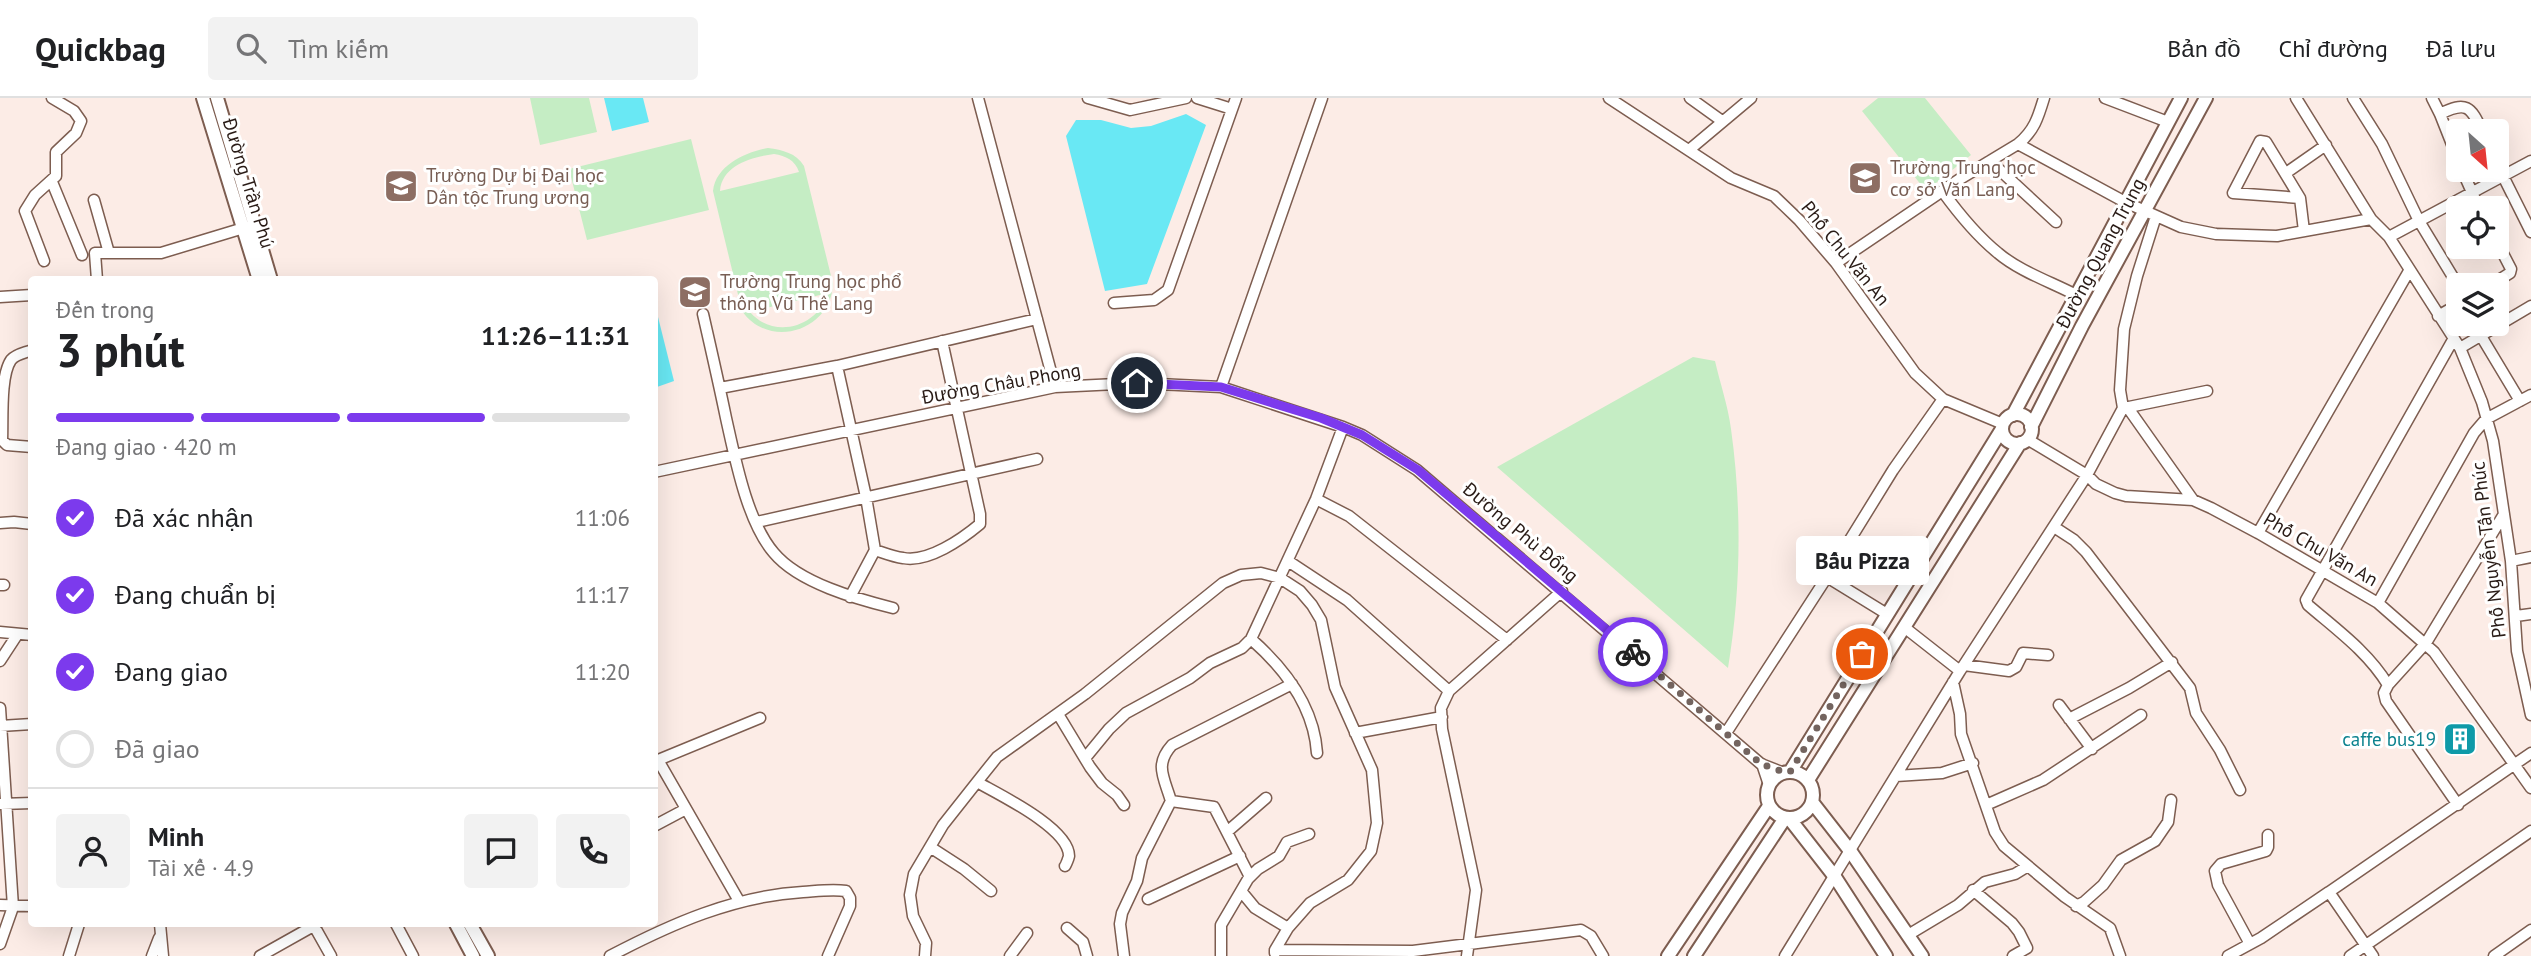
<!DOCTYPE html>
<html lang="vi">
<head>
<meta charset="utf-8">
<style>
	:root { --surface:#fff; --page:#f2f2f2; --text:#202124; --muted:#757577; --line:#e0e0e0; --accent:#7c3aed }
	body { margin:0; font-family:"PT Sans",sans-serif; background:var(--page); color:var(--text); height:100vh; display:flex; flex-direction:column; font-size:26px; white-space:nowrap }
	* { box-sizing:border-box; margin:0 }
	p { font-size:23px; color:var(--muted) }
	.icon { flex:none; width:38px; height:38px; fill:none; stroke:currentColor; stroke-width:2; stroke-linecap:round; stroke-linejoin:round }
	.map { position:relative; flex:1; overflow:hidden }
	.side { position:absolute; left:28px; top:178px; width:630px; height:651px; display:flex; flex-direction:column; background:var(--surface); border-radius:7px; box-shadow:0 7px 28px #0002 }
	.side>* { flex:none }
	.needle { width:46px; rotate:153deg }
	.tools { position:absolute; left:2446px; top:21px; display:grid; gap:14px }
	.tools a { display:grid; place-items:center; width:63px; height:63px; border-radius:7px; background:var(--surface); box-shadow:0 7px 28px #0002; font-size:35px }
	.pin { position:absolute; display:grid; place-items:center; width:60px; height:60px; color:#fff; margin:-30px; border:4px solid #fff; border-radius:50%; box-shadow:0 2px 7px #0007 }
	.courier { position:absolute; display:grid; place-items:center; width:70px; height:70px; margin:-35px; border:5px solid #7c3aed; border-radius:50%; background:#fff; color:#222; box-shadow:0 2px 9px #0007 }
	.bubble { position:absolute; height:49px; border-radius:7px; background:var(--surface); box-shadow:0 7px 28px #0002; font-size:23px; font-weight:600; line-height:49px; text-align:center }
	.head em { font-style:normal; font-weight:600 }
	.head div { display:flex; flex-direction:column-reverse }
	.head { display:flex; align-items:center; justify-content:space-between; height:119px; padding:0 28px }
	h1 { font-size:46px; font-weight:600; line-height:52px }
	.bar { display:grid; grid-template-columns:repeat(4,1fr); gap:10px 7px; align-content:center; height:84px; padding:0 28px }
	.bar i { height:9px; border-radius:5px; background:var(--line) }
	.bar .on { background:var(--accent) }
	.bar p { grid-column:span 4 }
	.line { display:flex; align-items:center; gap:18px; padding:0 28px; border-top:2px solid var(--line) }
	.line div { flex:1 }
	.round { display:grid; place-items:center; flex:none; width:74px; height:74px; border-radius:7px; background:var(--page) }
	ol { padding:0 28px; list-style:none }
	li { display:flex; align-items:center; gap:21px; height:77px }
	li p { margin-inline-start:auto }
	li .icon { padding:7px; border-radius:50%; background:var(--accent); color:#fff; stroke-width:4 }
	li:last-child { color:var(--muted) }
	li i { width:38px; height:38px; border:4px solid var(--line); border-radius:50% }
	header { display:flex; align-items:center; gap:42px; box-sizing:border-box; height:98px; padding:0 35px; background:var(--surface); border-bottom:2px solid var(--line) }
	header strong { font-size:33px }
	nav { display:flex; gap:38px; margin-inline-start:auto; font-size:24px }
	.search { width:490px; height:63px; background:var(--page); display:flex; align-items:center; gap:18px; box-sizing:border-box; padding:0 24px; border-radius:7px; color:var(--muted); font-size:26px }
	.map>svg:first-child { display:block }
	.green { fill:#c5edc4; fill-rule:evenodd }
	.water { fill:#69e8f4 }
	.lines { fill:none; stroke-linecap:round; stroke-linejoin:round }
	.minor-casing { stroke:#7d5d50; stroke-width:13 }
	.major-casing { stroke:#7d5d50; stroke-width:16 }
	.minor { stroke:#fff; stroke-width:10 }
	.major { stroke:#fff; stroke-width:12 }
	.done { stroke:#73645f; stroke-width:7; stroke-dasharray:0 12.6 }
	.route { stroke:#7c3aed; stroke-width:9 }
	.labels { text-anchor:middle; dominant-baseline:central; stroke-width:6; stroke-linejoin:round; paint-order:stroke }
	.education-label { font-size:19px; fill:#785e54; stroke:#fff; text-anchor:start }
	.street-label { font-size:19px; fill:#291b16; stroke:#fff }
	.culture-label { font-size:19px; fill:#0d838f; stroke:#fff; text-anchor:end }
</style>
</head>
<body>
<header>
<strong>Quickbag</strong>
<div class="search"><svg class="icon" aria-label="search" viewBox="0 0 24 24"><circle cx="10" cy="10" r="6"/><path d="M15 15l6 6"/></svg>Tìm kiếm</div>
<nav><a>Bản đồ</a><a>Chỉ đường</a><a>Đã lưu</a></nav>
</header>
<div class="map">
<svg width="2531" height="858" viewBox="0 0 2531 858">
	<rect width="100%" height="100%" fill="#fcece6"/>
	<path class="green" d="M530 0H589L597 34 540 47Z
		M1878 0H1925L1971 57 1926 93 1862 13Z
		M691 41 709 112 587 142 569 71Z
		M768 50C783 52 796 55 804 68L833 186C831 233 769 252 742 213L713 93C716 67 746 54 768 50ZM774 56C786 58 795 62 799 74L720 93C722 67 752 59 774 56ZM828 195C818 229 774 242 750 214Z
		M1693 259 1715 263C1720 285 1728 308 1731 331 1742 410 1741 492 1728 570L1497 369Z"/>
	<path class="water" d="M604 0H643L649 24 612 33Z
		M1186 16 1206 27 1147 186 1105 193 1066 38 1076 22H1101L1131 30 1151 28Z
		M655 207 674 283 657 289 655 336Z"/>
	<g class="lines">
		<g class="minor-casing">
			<path id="minor" d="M978 0 1055 289
				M1088 0 1130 12 1186 0
				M1197 0 1232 11
				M1609 0 1731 80 1774 98 1799 122 1836 165 1915 275 1943 301 2003 326
				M1690 0 1722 23
				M2105 0 2168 24
				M2296 0 2371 121 2389 139 2460 250 2482 304 2493 343 2511 463 2517 553 2531 617
				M2353 0 2382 46 2419 123 2459 189
				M2432 0 2440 16C2466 3 2471 8 2482 33
				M2440 16 2459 64
				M2018 46C2034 33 2038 20 2044 0
				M1689 52 1751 0
				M1990 63 2056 124
				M2497 66 2531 134
				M2462 72 2479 110
				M2286 75 2326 47
				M52 84 82 157
				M1943 94C1959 116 1977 138 1998 155 2019 173 2051 184 2076 197
				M2300 100 2233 95 2260 43 2266 44 2300 100 2304 133
				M94 102 109 155
				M2389 139 2531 63
				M44 163 25 113 35 97 56 78V54L76 35 81 23 74 13 52 0
				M1836 165 1960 81 2018 46 2125 104 2181 129 2216 136 2277 138 2371 121
				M97 182 95 155H161L247 129
				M2491 187 2510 175 2511 171 2497 144
				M0 199 32 197
				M1114 205 1154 202 1168 192 1236 0
				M703 216C711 251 719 286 726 320 735 360 747 424 774 455 799 485 857 501 893 510
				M2438 218 2459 206
				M2481 238 2520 303
				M2454 240 2306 502 2308 507C2337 532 2368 554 2388 587L2384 595 2386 603 2458 707
				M2460 250 2531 208
				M32 252C25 255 16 256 11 262 0 278 3 322 2 342L7 347 32 349
				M837 268 866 399 875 452
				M1221 289 1343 329 1362 337 1417 372 1761 666 1784 675
				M720 290 837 268 1037 221
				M2124 310 2207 293
				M2128 310 2193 402
				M2027 341 2087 377 2096 386 2115 395 2126 398 2193 402 2211 410 2258 435 2378 505 2434 554 2531 690
				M654 374 1055 289 1137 285 1221 289 1322 0
				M1316 401 1349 418 1507 542
				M757 424 1037 361
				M0 425 14 424 32 426
				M2054 429 2074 442 2086 454 2190 590 2196 615 2220 652 2240 692
				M2258 435 2409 173
				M1288 463 1347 502 1449 593
				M2511 463 2531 459
				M1809 468 1887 516
				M0 487H4
				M850 499 875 452C884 455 894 459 903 460 928 465 962 441 980 426V416L942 243
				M2378 505 2474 335 2486 321 2531 297
				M2516 518 2531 516
				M1904 529 1960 573
				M0 534 32 537
				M1251 541C1284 570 1314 609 1317 655
				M0 563 17 537
				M1964 567 2009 573 2016 569 2023 555 2048 557
				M1953 584 1960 616 1961 636 1995 734 2004 748 2065 799 2110 830 2120 858
				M2388 587 2426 545 2504 416
				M2059 607 2092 651
				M0 610 13 809 0 846
				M1058 616 1090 669 1102 685 1117 697 1124 707
				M2069 621 2129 590 2172 564
				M0 628 32 626
				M1355 635 1442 619
				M1726 635 1827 479 1893 372 1943 301
				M1086 659 1109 631 1126 615 1190 580 1210 565 1242 550 1251 541 1316 401 1343 329
				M658 662 760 620
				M654 664 658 662 739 803
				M1762 666 1769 687
				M1896 678 1942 675 1973 665
				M977 684C998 696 1069 730 1069 758 1069 759 1066 767 1065 768
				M1 706 32 705
				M1986 707 2043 682 2141 617
				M654 728 686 711
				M1228 733 1266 700
				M930 749 964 771 991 793
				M1250 779 1214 709 1171 703C1164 679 1154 667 1172 647L1292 586
				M1973 792 2012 825 2019 834 2027 850 2013 858
				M1148 801 1240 758
				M0 807 32 808
				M2076 808 2084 804 2103 787 2121 762 2155 743 2168 724 2171 702
				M160 826 163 858
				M313 826 331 858
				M396 826 413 858
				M1067 830 1083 844 1087 858
				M1288 830 1255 810 1241 793 1248 781 1258 771 1279 758 1287 744 1309 736
				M1908 837 1958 807 1985 784 2015 776 2028 768
				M2250 846 2218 787 2215 773 2221 766 2266 753 2268 749V737
				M1275 855V852L1413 853 1581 832 1591 838 1603 858
				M69 858 79 826
				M152 858 159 840
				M260 858 317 826
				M610 858C671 826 734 798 803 794 818 793 832 791 846 793L850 800V808L828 858
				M925 858 926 845 913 818 910 797 914 776 943 727 977 684 997 659 1085 596 1223 485 1241 477 1261 475 1280 480 1300 493 1312 507 1321 522 1335 589 1372 672 1377 725 1371 753 1348 782 1310 805 1288 830 1275 852
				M1010 858 1027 835
				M1124 858 1120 826 1122 815 1137 783 1142 760 1171 703
				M1221 858V827L1241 793
				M1467 858 1476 792 1442 631 1441 610 1449 593 1562 493
				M1785 858 1960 573 2087 377 2123 310 2120 292 2124 231 2137 178 2156 118
				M2228 858 2261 840 2329 794
				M2350 858 2531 733
				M2373 858 2329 794 2531 655
				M2494 858 2531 832"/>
		</g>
		<g class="major-casing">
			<path id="major" d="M203 0 259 182
				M217 0 271 182
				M2002 331a15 15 0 1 1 30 0a15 15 0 1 1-30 0Z
				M2013 317 2181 0
				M2031 329 2082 228 2206 0
				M1767 697a23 23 0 1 1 46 0a23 23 0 1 1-46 0Z
				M1790 674 2002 331
				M1808 682 2020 345
				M1812 704 1851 754 1922 858
				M1789 720 1835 779 1886 858
				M456 826 473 858
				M470 826 488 858
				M1668 858 1769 708
				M1694 858 1785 720"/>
		</g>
		<use href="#minor" class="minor"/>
		<use href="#major" class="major"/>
	</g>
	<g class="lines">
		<path class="done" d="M1633 554 1761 666 1784 674H1790L1862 556"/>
		<path class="route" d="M1137 285 1221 289 1321 320 1362 337 1418 372 1633 554"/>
	</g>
	<defs>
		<g id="school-square" transform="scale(1.75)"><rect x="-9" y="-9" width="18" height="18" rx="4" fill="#8d6e63" stroke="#fff"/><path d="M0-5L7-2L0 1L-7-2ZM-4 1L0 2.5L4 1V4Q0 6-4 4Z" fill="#fff"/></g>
		<g id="building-square" transform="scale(1.75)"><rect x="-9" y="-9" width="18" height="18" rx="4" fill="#0f9aa8" stroke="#fff"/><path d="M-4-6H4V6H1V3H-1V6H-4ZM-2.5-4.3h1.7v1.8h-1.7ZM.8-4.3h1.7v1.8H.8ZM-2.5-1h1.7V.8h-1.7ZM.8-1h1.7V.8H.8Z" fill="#fff"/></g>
	</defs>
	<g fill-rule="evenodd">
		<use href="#school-square" x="1865" y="80"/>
		<use href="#school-square" x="401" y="88"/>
		<use href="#school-square" x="695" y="194"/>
		<use href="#building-square" x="2460" y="641"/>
	</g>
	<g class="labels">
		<g class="education-label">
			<text x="1890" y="69">Trường Trung học<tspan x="1890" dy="22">cơ sở Văn Lang</tspan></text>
			<text x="426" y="77">Trường Dự bị Đại học<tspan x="426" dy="22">Dân tộc Trung ương</tspan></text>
			<text x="720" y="183">Trường Trung học phổ<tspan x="720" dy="22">thông Vũ Thê Lang</tspan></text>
		</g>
		<g class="street-label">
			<text transform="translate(249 85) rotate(73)">Đường Trần Phú</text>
			<text transform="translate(1846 155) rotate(51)">Phố Chu Văn An</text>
			<text transform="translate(2100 155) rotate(-62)">Đường Quang Trung</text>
			<text transform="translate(1001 285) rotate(-10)">Đường Châu Phong</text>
			<text transform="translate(1521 434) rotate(40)">Đường Phù Đổng</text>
			<text transform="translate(2321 451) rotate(30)">Phố Chu Văn An</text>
			<text transform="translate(2488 452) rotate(-97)">Phố Nguyễn Tấn Phúc</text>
		</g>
		<g class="culture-label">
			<text x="2436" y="641">caffe bus19</text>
		</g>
	</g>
</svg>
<div class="tools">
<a><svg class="needle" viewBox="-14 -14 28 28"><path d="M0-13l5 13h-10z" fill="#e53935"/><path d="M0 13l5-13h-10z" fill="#757577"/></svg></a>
<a><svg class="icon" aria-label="locate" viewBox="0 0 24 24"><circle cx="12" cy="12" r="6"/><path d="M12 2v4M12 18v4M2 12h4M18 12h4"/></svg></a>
<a><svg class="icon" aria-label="layers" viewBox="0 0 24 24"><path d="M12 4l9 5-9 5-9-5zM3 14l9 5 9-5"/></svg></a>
</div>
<div class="pin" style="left:1862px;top:556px;background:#ea580c"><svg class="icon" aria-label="bag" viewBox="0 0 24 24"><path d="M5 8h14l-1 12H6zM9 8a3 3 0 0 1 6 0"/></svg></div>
<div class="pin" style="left:1137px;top:285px;background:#1f2937"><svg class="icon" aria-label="home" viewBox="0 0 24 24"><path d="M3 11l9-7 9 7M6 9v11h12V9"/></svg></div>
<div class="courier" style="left:1633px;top:554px"><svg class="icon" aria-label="bike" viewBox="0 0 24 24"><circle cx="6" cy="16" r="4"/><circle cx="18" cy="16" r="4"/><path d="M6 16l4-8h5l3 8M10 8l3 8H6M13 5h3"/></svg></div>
<div class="bubble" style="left:1796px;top:438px;width:133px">Bấu Pizza</div>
<section class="side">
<div class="head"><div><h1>3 phút</h1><p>Đến trong</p></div><em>11:26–11:31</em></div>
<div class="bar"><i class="on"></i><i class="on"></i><i class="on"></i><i></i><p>Đang giao · 420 m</p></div>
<ol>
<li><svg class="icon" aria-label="check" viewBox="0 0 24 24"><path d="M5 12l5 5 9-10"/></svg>Đã xác nhận<p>11:06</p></li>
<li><svg class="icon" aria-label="check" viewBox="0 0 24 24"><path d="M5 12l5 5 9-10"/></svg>Đang chuẩn bị<p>11:17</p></li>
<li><svg class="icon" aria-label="check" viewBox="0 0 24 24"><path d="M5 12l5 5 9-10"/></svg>Đang giao<p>11:20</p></li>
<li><i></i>Đã giao</li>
</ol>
<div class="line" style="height:126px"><a class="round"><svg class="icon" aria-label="person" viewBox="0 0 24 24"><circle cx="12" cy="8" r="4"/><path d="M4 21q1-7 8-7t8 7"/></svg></a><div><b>Minh</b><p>Tài xế · 4.9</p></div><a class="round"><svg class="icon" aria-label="chat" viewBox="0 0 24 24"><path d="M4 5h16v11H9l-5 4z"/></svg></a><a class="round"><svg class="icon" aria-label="phone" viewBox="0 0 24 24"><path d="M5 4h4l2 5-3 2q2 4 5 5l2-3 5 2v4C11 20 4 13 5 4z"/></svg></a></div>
</section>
</div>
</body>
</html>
